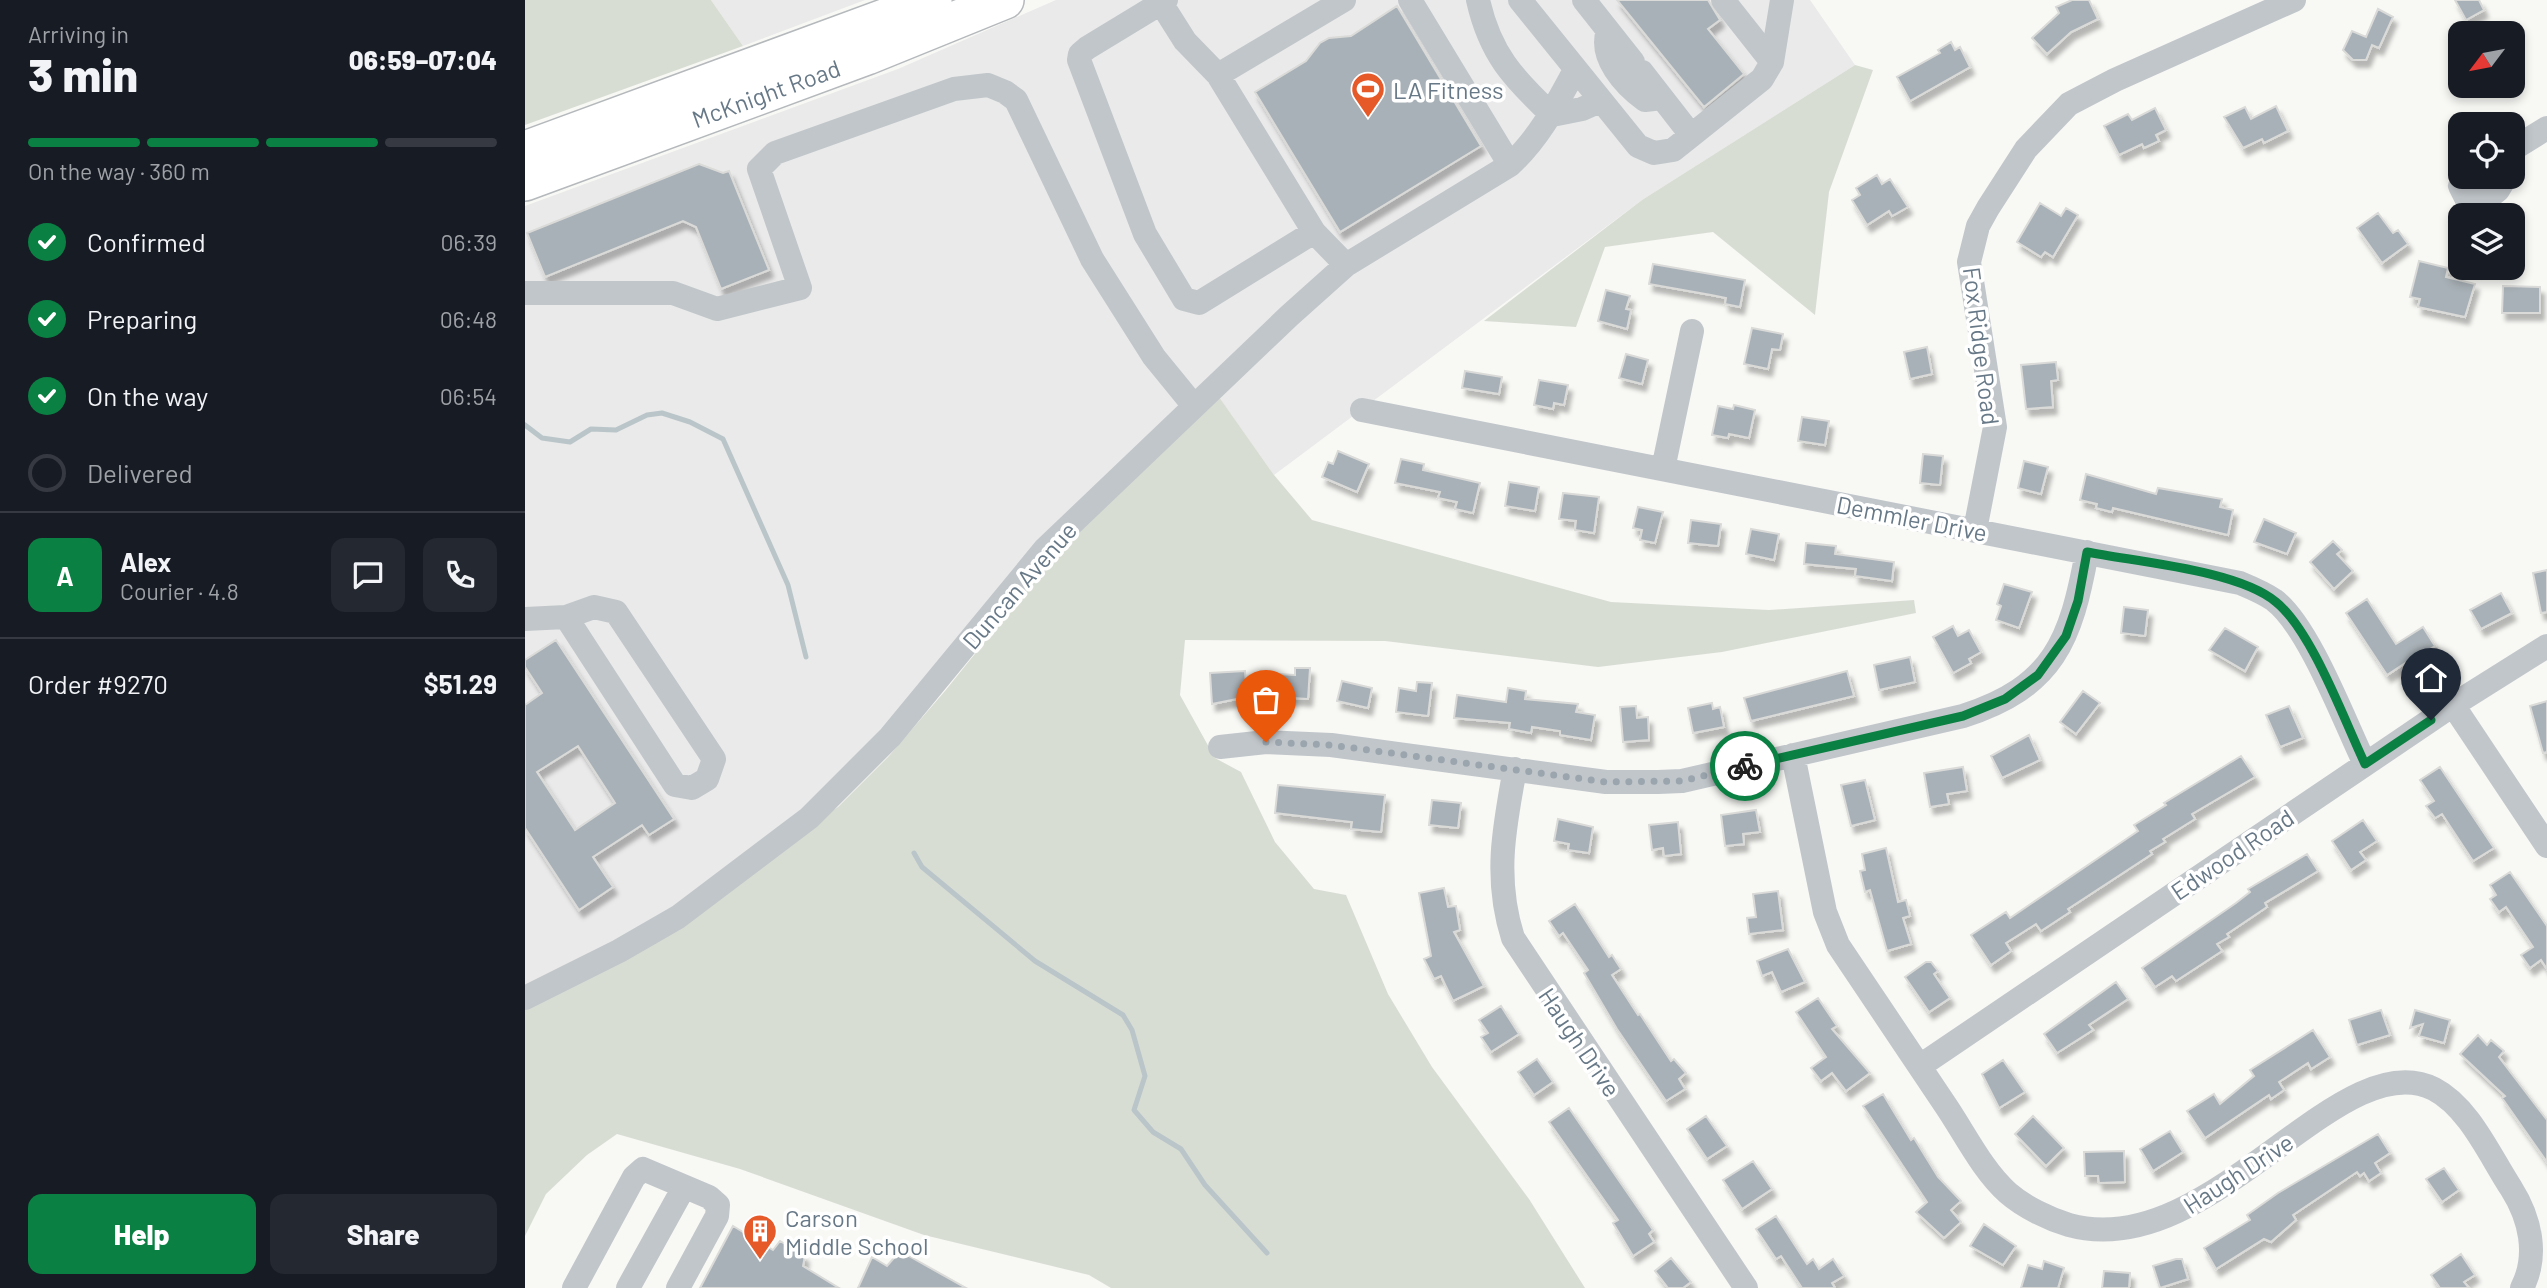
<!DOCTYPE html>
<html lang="en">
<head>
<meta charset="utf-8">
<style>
	:root { --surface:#171b24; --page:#242831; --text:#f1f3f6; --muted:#9ea1a6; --line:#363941; --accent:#0b8043 }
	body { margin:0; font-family:Barlow,sans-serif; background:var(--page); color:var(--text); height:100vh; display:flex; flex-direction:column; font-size:26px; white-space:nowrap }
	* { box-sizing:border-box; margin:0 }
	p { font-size:23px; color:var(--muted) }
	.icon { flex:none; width:38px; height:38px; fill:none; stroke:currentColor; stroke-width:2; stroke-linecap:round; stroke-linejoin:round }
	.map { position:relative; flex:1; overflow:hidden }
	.drawer { display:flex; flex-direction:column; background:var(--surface); width:525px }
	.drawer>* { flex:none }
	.needle { width:46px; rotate:238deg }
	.fabs { position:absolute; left:1923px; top:21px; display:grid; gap:14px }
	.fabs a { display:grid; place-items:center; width:77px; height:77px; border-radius:14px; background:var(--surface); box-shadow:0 4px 10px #0003; font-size:35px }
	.pin { position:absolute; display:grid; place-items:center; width:60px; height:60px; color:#fff; margin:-72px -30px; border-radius:50% 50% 50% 0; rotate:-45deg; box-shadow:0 0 7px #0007 }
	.pin .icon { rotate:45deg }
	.courier { position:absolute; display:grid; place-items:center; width:70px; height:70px; margin:-35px; border:5px solid #0b8043; border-radius:50%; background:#fff; color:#222; box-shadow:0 2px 9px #0007 }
	.summary em { font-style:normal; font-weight:800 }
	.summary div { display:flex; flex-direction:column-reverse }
	.summary { display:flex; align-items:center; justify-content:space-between; height:119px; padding:0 28px }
	h1 { font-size:46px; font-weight:800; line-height:52px }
	.bar { display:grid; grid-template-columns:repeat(4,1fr); gap:10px 7px; align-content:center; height:84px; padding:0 28px }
	.bar i { height:9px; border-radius:5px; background:var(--line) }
	.bar .active { background:var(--accent) }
	.bar p { grid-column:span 4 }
	.line { display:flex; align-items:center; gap:18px; padding:0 28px; border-top:2px solid var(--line) }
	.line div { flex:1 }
	.round { display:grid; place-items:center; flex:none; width:74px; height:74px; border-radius:14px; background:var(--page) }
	ol { padding:0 28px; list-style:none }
	li { display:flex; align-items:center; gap:21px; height:77px }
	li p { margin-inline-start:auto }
	li .icon { padding:7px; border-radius:50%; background:var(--accent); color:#fff; stroke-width:4 }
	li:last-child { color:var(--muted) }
	li i { width:38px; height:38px; border:4px solid var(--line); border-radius:50% }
	.action { display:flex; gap:14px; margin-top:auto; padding:14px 28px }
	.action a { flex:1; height:80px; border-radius:14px; background:var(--accent); color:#fff; font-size:28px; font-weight:800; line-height:80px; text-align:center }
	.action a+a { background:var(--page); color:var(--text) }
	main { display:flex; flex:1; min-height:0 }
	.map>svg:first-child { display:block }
	.built { fill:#e9eae9 }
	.green { fill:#d8ddd4 }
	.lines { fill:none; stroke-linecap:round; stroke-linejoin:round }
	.stream { stroke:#bac5ca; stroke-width:5 }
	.building { fill:#a8b1b7; stroke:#dadad8; stroke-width:2; fill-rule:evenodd; filter:url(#shadow) }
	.highway-casing { stroke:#b5b9bc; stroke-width:40 }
	.minor { stroke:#c1c6ca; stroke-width:24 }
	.highway { stroke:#fff; stroke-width:37 }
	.done { stroke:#9aa5ae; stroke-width:7; stroke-dasharray:0 12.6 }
	.route { stroke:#0b8043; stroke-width:9 }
	.labels { text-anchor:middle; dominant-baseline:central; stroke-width:7; stroke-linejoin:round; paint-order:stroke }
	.poi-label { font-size:24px; fill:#677887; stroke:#fff; text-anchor:start }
	.street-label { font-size:24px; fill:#677887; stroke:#fff }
</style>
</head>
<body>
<main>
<section class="drawer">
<div class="summary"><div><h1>3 min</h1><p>Arriving in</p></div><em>06:59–07:04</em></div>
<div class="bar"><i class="active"></i><i class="active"></i><i class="active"></i><i></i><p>On the way · 360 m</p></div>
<ol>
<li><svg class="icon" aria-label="check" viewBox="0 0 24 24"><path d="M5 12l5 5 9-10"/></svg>Confirmed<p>06:39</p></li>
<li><svg class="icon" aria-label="check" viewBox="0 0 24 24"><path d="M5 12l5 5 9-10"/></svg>Preparing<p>06:48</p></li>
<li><svg class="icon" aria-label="check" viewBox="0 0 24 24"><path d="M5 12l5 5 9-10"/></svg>On the way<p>06:54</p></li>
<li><i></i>Delivered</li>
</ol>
<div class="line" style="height:126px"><b class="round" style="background:var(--accent);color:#fff">A</b><div><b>Alex</b><p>Courier · 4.8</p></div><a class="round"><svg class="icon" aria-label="chat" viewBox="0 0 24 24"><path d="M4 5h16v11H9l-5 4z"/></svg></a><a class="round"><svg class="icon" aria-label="phone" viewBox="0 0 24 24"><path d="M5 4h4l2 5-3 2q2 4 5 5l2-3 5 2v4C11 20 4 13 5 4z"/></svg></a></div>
<div class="line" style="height:91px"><div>Order #9270</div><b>$51.29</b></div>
<div class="action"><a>Help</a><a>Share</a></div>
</section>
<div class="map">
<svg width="2022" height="1288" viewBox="0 0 2022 1288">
	<defs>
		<filter id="shadow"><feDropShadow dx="4" dy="7" stdDeviation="2" flood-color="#0004"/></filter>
	</defs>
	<rect width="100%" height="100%" fill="#f8f8f5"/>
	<path class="built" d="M186 0H340L218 46Z
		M531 0H1285L1330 65 1117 200 749 475 688 389 423 669 191 891 0 998V206L373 69Z"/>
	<path class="green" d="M0 0H186L218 46 0 125Z
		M1330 65 1348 70 1304 192 1290 315 1188 232 1080 247 1051 327 959 321 1117 200Z
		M694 397 749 475 787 520 1086 602 1244 610 1389 600 1391 613 1197 652 1073 667 860 641 660 640 655 695 690 758 716 772 750 842 789 889 821 895 863 994 907 1067 1004 1199 1060 1288H586L564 1275 399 1235 215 1169 92 1134 62 1155 21 1194 0 1236V1004L313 807 363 757 420 691 508 582 566 519Z"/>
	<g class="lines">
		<path class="stream" d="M0 425 17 438 45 442 66 429 91 430 122 415 137 413 165 422 198 439 263 585 281 657
			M389 853 397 867 510 961 598 1015 607 1030 620 1076 609 1110 628 1132 656 1149 680 1185 742 1253"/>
	</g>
	<path class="building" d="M1092 0H1183L1195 20 1183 29 1219 74 1179 107Z
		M1547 0H1564L1573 19 1546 32 1522 54 1507 38 1534 13 1531 7Z
		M1930 0H1954L1959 10 1941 20Z
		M872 6 956 146 815 232 730 92 781 61 795 43 804 38 826 36Z
		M1853 9 1868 17 1854 48 1847 45 1841 60H1828L1818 50 1827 31 1841 37Z
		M1426 42 1430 50 1435 47 1445 67 1385 101 1372 77 1415 53 1413 50Z
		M1751 106 1763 131 1739 143 1737 139 1718 148 1699 117 1720 107 1726 119Z
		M1630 108 1641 130 1631 135 1634 141 1619 148 1617 144 1594 155 1579 126 1603 114 1607 120Z
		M174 164 198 173 204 171 244 270 196 289 171 227 158 221 20 277 2 233Z
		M1352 175 1357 184 1365 179 1383 207 1367 216 1364 211 1342 225 1327 200 1335 195 1331 188Z
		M1515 203 1536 216 1541 208 1553 215 1528 257 1520 252 1516 257 1492 242Z
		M1853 213 1868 233 1873 230 1883 244 1857 263 1832 228Z
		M1894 261 1923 268 1921 277 1950 284 1940 317 1893 307 1895 299 1885 297Z
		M1128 264 1220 280 1215 307 1200 304 1201 298 1186 295 1124 284Z
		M1978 286 2015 287V313H1977Z
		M1081 290 1105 296 1101 309 1106 310 1102 329 1073 321Z
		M1227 328 1258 334 1255 350 1247 349 1243 369 1219 364Z
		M1402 347 1407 374 1385 379 1379 352Z
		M1101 354 1123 360 1117 384 1094 378Z
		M1531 362 1533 380 1526 381 1528 407 1501 409 1496 365Z
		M940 371 977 377 974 394 937 388Z
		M1014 380 1043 385 1039 405 1029 403 1028 409 1009 405Z
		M1209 405 1230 410 1224 438 1204 434 1203 438 1187 435 1193 406 1208 409Z
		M1277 417 1304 421 1300 445 1273 441Z
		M813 451 844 464 832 492 797 477 803 462 808 464Z
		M1398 454 1418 456 1415 485 1395 483Z
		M876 459 899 464 898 470 955 483 948 513 930 509 932 502 913 498 915 492 870 483Z
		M1499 461 1523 467 1516 494 1493 488Z
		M1561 474 1631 494 1633 488 1697 499 1695 507 1708 510 1703 535 1588 508 1587 512 1571 508 1572 504 1555 500Z
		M984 482 1014 487 1010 511 980 506Z
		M1038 493 1074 497 1069 533 1050 530 1051 521 1034 519Z
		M1113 507 1138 512 1130 543 1115 540 1117 530 1108 528Z
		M1739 519 1771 533 1762 554 1729 542Z
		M1166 520 1196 524 1193 546 1163 543Z
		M1226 529 1254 534 1249 560 1221 554Z
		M1808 541 1817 550 1812 554 1828 571 1809 589 1785 562Z
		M1281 543 1311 546 1310 554 1369 562 1367 581 1330 576 1331 569 1279 564Z
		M2022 570V612L2016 613 2008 573Z
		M1479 584 1507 592 1494 628 1471 620 1476 606 1472 604Z
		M1976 593 1987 613 1956 629 1945 610Z
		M1842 599 1871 644 1898 627 1910 646 1900 652 1909 666 1892 677 1882 662 1862 675 1821 613Z
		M1599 607 1623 610 1620 636 1596 633Z
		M1428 626 1433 636 1444 630 1456 652 1444 659 1446 663 1428 673 1408 637Z
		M1700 628 1733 647 1720 671 1684 650Z
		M31 640 149 819 124 835 117 825 68 857 88 887 54 910 0 828V705L17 693 0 667V660ZM53 746 90 803 50 830 12 772Z
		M1385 657 1390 682 1354 690 1349 665Z
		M770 668H785L783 699 752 697 753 674 770 675Z
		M720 671 722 697 687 704 685 673Z
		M1322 671 1329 696 1226 721 1219 698Z
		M817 681 847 688 843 708 812 701Z
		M892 682 907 683 903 716 871 712 874 688 891 691Z
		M983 688 1001 691 1000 699 1053 704 1051 712 1070 715 1066 740 1035 735V731L1007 727 1006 733 984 729 985 723 929 718 932 695 981 702Z
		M1558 691 1575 703 1551 734 1535 722Z
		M2022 701V752L2018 753 2005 706Z
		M1187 703 1188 709 1195 707 1199 727 1168 733 1163 708Z
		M1111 706 1112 718 1123 717 1124 740 1098 742 1095 707Z
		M1764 706 1778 738 1755 747 1741 715Z
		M1504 735 1515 760 1477 778 1466 756Z
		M1716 756 1730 777 1667 814 1670 819 1638 839 1640 842 1625 851 1627 854 1543 909 1545 912 1516 931 1511 924 1481 943 1486 951 1466 965 1446 935 1481 912 1485 918 1613 831 1609 825 1641 805 1639 803Z
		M1438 767 1442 791 1422 794 1424 804 1405 807 1399 773Z
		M1915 767 1969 848 1948 861 1917 814 1910 818 1901 806 1909 801 1895 780Z
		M1340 780 1350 820 1326 826 1316 785Z
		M753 785 860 795 856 832 826 829 827 822 750 813Z
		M907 800 936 803 933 828 904 825Z
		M1231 810 1235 832 1218 834 1219 844 1200 846 1196 815Z
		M1033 819 1068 827 1064 853 1043 850 1044 844 1029 841Z
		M1838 820 1852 841 1835 852 1841 860 1826 870 1807 841Z
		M1153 822 1156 854 1139 856 1138 848 1127 850 1124 825Z
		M1361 848 1373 902 1381 900 1385 916 1378 918 1386 944 1362 951 1345 890 1340 892 1335 871 1340 870 1337 854Z
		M1782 854 1793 871 1740 903 1742 907 1702 934 1704 937 1692 944 1697 951 1651 981 1647 976 1630 987 1617 968 1711 903 1725 892 1723 889Z
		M1985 872 2022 926V969L2016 960 2005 968 1996 955 2008 947 1981 907 1974 912 1965 899 1971 895 1965 885Z
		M919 888 923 907 931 906 935 930 929 932 959 986 928 1001 916 976 909 979 899 959 906 956 894 893Z
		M1253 891 1258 930 1224 934 1222 918 1231 917 1228 894Z
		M1050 904 1084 957 1087 955 1096 969 1087 975 1113 1015 1115 1014 1146 1061 1149 1059 1161 1073 1154 1079 1160 1089 1141 1101 1092 1029 1059 973 1063 970 1038 933 1034 936 1024 921Z
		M1263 949 1280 982 1256 992 1247 972 1237 976 1232 961Z
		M1401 962H1406L1413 971 1409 974 1425 998 1404 1012 1380 977Z
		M1591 982 1603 999 1564 1025 1568 1030 1532 1053 1519 1034Z
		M1293 998 1312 1026 1307 1029 1345 1073 1321 1091 1307 1073 1296 1081 1286 1068 1301 1057 1271 1012Z
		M976 1006 994 1034 966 1052 956 1037 963 1033 954 1020Z
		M1856 1010 1865 1035 1832 1045 1824 1020Z
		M1890 1010 1925 1020 1919 1043 1894 1036 1898 1024 1885 1028Z
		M1788 1030 1805 1057 1786 1069 1783 1063 1754 1082 1759 1090 1746 1099 1744 1095 1680 1138 1662 1111 1689 1094 1695 1104 1729 1076 1725 1070Z
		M1953 1035 1962 1045 1966 1040 1979 1051 1974 1057 2022 1120V1162L1977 1098 1980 1096 1935 1054Z
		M1012 1059 1028 1082 1009 1095 993 1072Z
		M1478 1060 1500 1092 1474 1108 1457 1074Z
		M1358 1094 1386 1140 1389 1138 1413 1177 1436 1201 1426 1210 1436 1222 1419 1238 1391 1212 1402 1202 1338 1106Z
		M1044 1108 1128 1230 1124 1234 1129 1242 1108 1256 1088 1223 1093 1220 1024 1122Z
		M1181 1116 1202 1146 1182 1159 1162 1129Z
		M1508 1116 1539 1148 1521 1166 1490 1134Z
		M1645 1131 1658 1152 1628 1171 1615 1149Z
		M1853 1134 1865 1153 1850 1163 1856 1173 1844 1181 1839 1173 1835 1176 1832 1172 1768 1215 1771 1220 1746 1242 1739 1239 1691 1269 1679 1248 1725 1220 1722 1215 1753 1193Z
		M1599 1151 1600 1182 1574 1183 1573 1176H1560L1559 1152Z
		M1228 1161 1247 1189 1217 1209 1198 1180Z
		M1919 1168 1934 1190 1917 1202 1901 1179Z
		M1251 1216 1282 1264 1288 1259 1294 1269 1308 1259 1319 1276 1307 1283 1310 1288H1277L1256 1256 1251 1259 1231 1229Z
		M1459 1224 1491 1246 1478 1265 1445 1246Z
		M208 1226 248 1250 255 1241 280 1256 278 1266 314 1288H175Z
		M375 1251 441 1288H333L347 1257 362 1266Z
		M1936 1254 1950 1275 1939 1282 1944 1288H1915L1906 1275Z
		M1146 1258 1166 1282 1158 1288H1143L1130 1271Z
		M1651 1259H1657L1663 1279 1635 1288 1628 1266Z
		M1519 1261 1539 1268 1533 1288H1496L1503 1265 1517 1269Z
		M1579 1271 1605 1273 1604 1288H1577Z"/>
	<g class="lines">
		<g class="highway-casing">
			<path id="highway" d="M0 150 408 0
				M0 182 342 56 480 0"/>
		</g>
		<path class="minor" d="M641 0 562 48 555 54 554 60 620 234 659 299 674 303 789 232
			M885 0 985 165
			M953 0C965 54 988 78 1027 115
			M995 0 1113 146 1129 153 1148 150 1237 79 1247 62 1257 0
			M1059 0 1108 62
			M1198 0 1247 62
			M636 3 660 41 693 75 789 232 821 265
			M1083 31C1074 57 1099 85 1120 100L1137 98
			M1117 72 1166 135
			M693 75 819 0
			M1027 115 1057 109 1075 101
			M1988 149 2022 128
			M1942 177 1935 186 1941 198 1959 201 1973 190 1981 177
			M0 293H148L192 309 275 288 234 169 250 153 429 89 463 85 480 92 491 100 567 259 629 357 669 406
			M837 410 1715 583C1727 588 1739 593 1749 600 1784 626 1820 723 1840 764
			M1138 469 1167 331
			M1450 530 1470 427 1444 262 1453 226 1463 208 1501 149 1544 104 1590 80 1769 0
			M0 619 41 617 69 607 91 612 189 759 182 779 167 788 150 785 41 617
			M1928 705 2022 846
			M695 747 741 742 806 745 1081 782H1133L1157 781 1438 716C1529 687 1546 640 1562 552
			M1268 755 1300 912 1313 945C1348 998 1384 1050 1419 1103 1439 1132 1457 1170 1483 1193 1499 1207 1524 1219 1544 1225 1685 1264 1814 1041 1909 1089 1944 1107 1965 1156 1986 1188 2005 1218 2014 1255 1997 1288
			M990 769C979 828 969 879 988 938L1221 1288
			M0 998 94 951 153 917 284 818 365 737 520 549 764 316 821 265 985 165C1015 137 1031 105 1050 70
			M1395 1066 1928 705 2022 646
			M49 1288 109 1177 118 1169 184 1197 193 1205 192 1216 153 1288
			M103 1288 159 1187"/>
		<use href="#highway" class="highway"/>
	</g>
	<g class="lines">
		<path class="done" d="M741 742 806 745 1081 782 1157 781 1220 766"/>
		<path class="route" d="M1220 766 1438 716 1480 699 1513 675 1541 636 1553 601 1562 552C1612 562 1713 570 1751 602 1787 631 1819 720 1840 764L1906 720"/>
	</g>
	<defs>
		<g id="stadium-pin" transform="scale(1.75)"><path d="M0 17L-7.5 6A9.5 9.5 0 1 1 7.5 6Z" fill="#e65928" stroke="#fff"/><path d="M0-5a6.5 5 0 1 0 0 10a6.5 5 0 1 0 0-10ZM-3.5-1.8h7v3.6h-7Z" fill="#fff"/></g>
		<g id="building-pin" transform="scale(1.75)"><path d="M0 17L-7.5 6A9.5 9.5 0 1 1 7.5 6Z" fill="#e65928" stroke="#fff"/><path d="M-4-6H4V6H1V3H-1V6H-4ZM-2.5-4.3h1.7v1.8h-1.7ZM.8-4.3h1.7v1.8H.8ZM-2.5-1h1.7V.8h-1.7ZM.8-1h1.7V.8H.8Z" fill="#fff"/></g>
	</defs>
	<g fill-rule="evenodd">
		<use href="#stadium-pin" x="843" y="89"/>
		<use href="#building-pin" x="235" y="1231"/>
	</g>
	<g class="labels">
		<g class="poi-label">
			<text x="868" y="89">LA Fitness</text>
			<text x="260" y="1217">Carson<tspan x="260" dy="28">Middle School</tspan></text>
		</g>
		<g class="street-label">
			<text transform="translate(241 93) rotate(-20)">McKnight Road</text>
			<text transform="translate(1457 346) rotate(83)">Fox Ridge Road</text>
			<text transform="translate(1387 518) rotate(11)">Demmler Drive</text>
			<text transform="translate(494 585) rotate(-49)">Duncan Avenue</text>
			<text transform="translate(1707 854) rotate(-34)">Edwood Road</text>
			<text transform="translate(1055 1042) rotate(56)">Haugh Drive</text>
			<text transform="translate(1713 1173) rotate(-33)">Haugh Drive</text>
		</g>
	</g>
</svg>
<div class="fabs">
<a><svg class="needle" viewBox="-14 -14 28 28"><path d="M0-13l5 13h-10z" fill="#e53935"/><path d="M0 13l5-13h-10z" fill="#9ea1a6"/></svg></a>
<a><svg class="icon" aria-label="locate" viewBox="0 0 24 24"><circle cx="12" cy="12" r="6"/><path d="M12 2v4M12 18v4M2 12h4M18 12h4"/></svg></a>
<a><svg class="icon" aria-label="layers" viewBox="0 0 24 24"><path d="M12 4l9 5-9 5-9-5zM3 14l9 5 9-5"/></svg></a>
</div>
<div class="pin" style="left:741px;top:742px;background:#ea580c"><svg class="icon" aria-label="bag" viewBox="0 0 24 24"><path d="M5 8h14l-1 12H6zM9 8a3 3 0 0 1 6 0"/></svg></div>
<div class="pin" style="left:1906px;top:720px;background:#1f2937"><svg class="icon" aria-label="home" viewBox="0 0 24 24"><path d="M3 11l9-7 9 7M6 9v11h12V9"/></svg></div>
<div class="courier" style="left:1220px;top:766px"><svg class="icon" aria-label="bike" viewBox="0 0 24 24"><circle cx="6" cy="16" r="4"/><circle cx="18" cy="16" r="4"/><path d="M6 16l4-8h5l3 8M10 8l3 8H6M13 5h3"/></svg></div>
</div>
</main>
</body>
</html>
